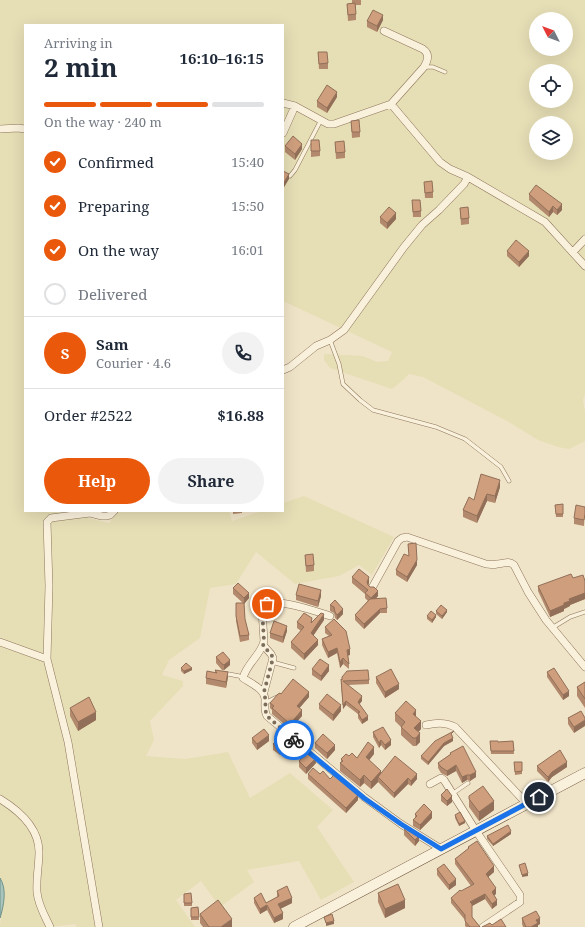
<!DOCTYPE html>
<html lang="en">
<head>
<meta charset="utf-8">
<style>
	:root { --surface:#fff; --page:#f2f2f3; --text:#1f2937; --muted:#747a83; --line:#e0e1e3; --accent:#ea580c }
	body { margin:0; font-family:"Noto Serif",serif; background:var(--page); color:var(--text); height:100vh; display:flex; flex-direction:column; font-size:15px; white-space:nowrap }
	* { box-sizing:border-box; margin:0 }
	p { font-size:13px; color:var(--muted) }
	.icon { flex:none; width:22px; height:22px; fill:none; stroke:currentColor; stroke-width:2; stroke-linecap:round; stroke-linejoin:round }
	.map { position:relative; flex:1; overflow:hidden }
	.drawer { position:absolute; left:24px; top:24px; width:260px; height:488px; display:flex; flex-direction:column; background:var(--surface); border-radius:0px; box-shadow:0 4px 16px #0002 }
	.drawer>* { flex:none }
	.needle { width:26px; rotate:312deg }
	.buttons { position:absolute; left:529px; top:12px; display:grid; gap:8px }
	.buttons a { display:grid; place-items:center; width:44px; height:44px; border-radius:50%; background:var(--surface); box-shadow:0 4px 16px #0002; font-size:20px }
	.pin { position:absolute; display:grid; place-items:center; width:34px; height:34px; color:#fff; margin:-17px; border:2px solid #fff; border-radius:50%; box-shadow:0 1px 4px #0007 }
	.courier { position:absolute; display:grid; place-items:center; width:40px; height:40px; margin:-20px; border:3px solid #1a73e8; border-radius:50%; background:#fff; color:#222; box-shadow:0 1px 5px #0007 }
	.headline em { font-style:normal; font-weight:700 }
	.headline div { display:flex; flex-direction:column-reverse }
	.headline { display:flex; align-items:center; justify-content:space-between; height:68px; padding:0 20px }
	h1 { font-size:26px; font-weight:700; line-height:30px }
	.bar { display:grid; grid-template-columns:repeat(4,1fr); gap:6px 4px; align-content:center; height:48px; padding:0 20px }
	.bar i { height:5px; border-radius:3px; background:var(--line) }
	.bar .current { background:var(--accent) }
	.bar p { grid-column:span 4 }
	.line { display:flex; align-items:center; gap:10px; padding:0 20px; border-top:1px solid var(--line) }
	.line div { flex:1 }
	.round { display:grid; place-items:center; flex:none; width:42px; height:42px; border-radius:21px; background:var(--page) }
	ol { padding:0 20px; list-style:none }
	li { display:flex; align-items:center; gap:12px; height:44px }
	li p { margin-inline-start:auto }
	li .icon { padding:4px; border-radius:50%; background:var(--accent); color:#fff; stroke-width:4 }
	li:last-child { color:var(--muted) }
	li i { width:22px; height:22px; border:2px solid var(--line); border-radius:50% }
	.primary-button { display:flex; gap:8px; margin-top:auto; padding:8px 20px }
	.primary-button a { flex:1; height:46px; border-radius:24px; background:var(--accent); color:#fff; font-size:16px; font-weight:700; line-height:46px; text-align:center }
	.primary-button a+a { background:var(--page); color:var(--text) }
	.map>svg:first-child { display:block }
	.farmland { fill:#e6deb5; fill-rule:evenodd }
	.water { fill:#a9c4bc; stroke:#6f938a }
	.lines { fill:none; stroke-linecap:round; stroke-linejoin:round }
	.service-casing { stroke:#8d765c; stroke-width:4.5 }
	.minor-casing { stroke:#8d765c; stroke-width:8 }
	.secondary-casing { stroke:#6f573f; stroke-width:11 }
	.service { stroke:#faf1dc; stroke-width:3.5 }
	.minor { stroke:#faf1dc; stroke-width:7 }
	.secondary { stroke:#faf1dc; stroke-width:10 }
	.wall { fill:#b2896c }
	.shaded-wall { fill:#916f58 }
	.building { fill:#cf9f7d; stroke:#916f58 }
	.done { stroke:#7c6e5b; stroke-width:4; stroke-dasharray:0 7.2 }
	.route { stroke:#1a73e8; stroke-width:5 }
</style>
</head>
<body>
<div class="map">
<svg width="585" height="927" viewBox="0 0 585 927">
	<rect width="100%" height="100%" fill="#f0e4c8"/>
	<path class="farmland" d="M0 0H585V394L583 400 585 412V441L569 449 558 447 538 440 507 421 423 377 409 374 403 380 392 389 330 368 324 360V354L363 356 377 362 388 361 392 352 283 301V25H25V511H88V518L109 523 118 511H229L232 521 261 511H283V503L304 496 394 537 372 575 359 565 339 576 295 584 256 552 236 584 210 588 200 638 169 660 162 675 183 681V686L150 721 154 740 146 756 185 759 228 752 250 798 290 773 333 810 317 827 354 882 321 900 299 861 247 870 254 882 220 907 201 881 176 900 195 927H77L75 924 50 927H0L4 885 0 878ZM536 19H566V49H536ZM536 71H566V101H536ZM536 123H566V153H536Z"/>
	<path class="water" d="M0 878C7 889 4 905 0 918Z"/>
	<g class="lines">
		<g class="service-casing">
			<path id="service" d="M425 67H433L445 72
				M290 176 295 170 321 120
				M330 340 339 364 343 384 360 400 373 410 436 427 465 439 501 467 509 481
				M552 628 570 617 585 612
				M272 662 294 668
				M223 673 239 676 243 678
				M265 703 279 696
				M452 794 468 783"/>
		</g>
		<g class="minor-casing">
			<path id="minor" d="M283 103 295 106 328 124H334L391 104 424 67C428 60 430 54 423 49L384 31
				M391 104 440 162 450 169 468 177 545 222 585 266
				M0 129 18 128 25 129
				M283 133 295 106
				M573 252 585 239
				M283 370 290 367 316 346 330 340 344 330 404 247 422 225 439 210 464 184 468 177
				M372 588 398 541 402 538 407 537 486 564C489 564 493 565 497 564 504 564 508 560 514 565L528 592 546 620 585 667
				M330 616C317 612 269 593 262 610L264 641C261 655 247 663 243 678 252 684 265 689 265 700 265 706 264 711 267 716L364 797 401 824 441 849
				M0 642 47 659
				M263 645 271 654 273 658 264 692
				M426 725C436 723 445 722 455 727L527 804
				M430 784 441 778 444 780 476 831 520 895V902L483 927
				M0 799C18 810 39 828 39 852 39 865 36 879 37 892 38 905 45 916 50 927
				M99 927 68 742 47 659 49 586 47 522 51 518 90 513 102 516H107L110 515 114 511"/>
		</g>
		<g class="secondary-casing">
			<path id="secondary" d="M294 927 585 773"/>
		</g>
		<use href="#service" class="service"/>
		<use href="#minor" class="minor"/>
		<use href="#secondary" class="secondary"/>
	</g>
	<path class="wall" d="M352 0H361V5H356V20L348 21 347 4 352 3Z
		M383 20 377 32 367 27V21Z
		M318 52 328 63V69H319Z
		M337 97 327 113 317 107V101Z
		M351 121 360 132V137L352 138Z
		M311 140 320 151V156L311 157Z
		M335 142 345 152V158L336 159Z
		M285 146 302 149 295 160 285 152Z
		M424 182 433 192V198H425Z
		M529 194 562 210 557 215 553 212 549 217 529 200Z
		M412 200 421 211V217H413Z
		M460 208 469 218V224L461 225Z
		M380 217 396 219 387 229 380 223Z
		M507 251 529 256 519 267 507 256Z
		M500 487 495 503 487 501 477 523 463 517V510L474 500Z
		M563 504V517H556L555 505Z
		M585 507 584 526 574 524V518Z
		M233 511H242V513L233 514Z
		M408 544 417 565 407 582 396 575V570L409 556Z
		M305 555 314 565V571L306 572Z
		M352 577 369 583 368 585 378 596 375 599 387 608V613H380L364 629 355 620V615L368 601 365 598V594L352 583Z
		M573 578 585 581V599L570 605V606L564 609V611L550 617 538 591V586Z
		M233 588 249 598 244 604 245 619 249 635V640L240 642 236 621V603H243L233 594Z
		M296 595 321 596 318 607 296 600Z
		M335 600 343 614 337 620 335 618 334 613 330 611V605Z
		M436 611 447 612 442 619 436 614Z
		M427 616 436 617 432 623 427 619Z
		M324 620 313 636 318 645 304 660 291 648V642L301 631 297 628V622L312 621Z
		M325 627 350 655H348L349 664V669L343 664 340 668 337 653 328 658 322 645V639L329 636 325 633Z
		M287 631 283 643 270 638V633Z
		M216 657 230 665 224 670H222L216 663Z
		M181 668 192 670 184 674 181 671Z
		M312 669 329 671 321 681 312 675Z
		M215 670 228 677 226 688 206 684V678L215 672Z
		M547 672 569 696 563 700 547 677Z
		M342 677 369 680V684L348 685 362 701 359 704 368 720 362 724 358 718V714L346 705 343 709 341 683V679L342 680Z
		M376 677 399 689 385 698 376 683Z
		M585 682V708L577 696V687Z
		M281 694 309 697 299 708 302 716 290 729 272 714V710L270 708V703Z
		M319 704 341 711 333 721 319 709Z
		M70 708 96 720 78 731 70 716Z
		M581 711 574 733 568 724V718Z
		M395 713 416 717 421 729 418 732 420 742 416 746H413L401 735V727L395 721Z
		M373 732 391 745 385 750 381 745 379 748 373 737Z
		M454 734 452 736 453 741 444 746 428 765 421 759V756Z
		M252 738 269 741 257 750 252 743Z
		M490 741 498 742 513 741 514 754H491Z
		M285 743 295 748 287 757 282 753 280 755 273 750V744Z
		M315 743 335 750 327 759 315 748Z
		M450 753 476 777 470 781 467 780 462 783 456 771 447 776 441 773 438 768V763L450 755Z
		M374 754 369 760 381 773 417 779 411 786 408 784 394 798 378 782 371 789 364 783 360 787 340 771V763L341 762V759L349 756 357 758Z
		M299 761 316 763 306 774 299 767Z
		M514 762H522V774L515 775Z
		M537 766 567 767 552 777 548 782 537 771Z
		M308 774H320L330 779 358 800 346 813 308 779Z
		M441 795 452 802 447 806 441 801Z
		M469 796 494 810 479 821 469 807Z
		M415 814 432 818 420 830 413 826V820L415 819Z
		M455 815 465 823 459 826 455 818Z
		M404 829 419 841 415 846 404 835Z
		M511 834 493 846 487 839V836Z
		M468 847 494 872 488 877 496 894 494 895 497 905 492 909 485 899 472 906V917L480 927H466L465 926V920L451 903V898L471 886 455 864V859L468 849Z
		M437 869 456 885 449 890 437 875Z
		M277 891 292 903 280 909 283 919 274 923 267 910 260 914 254 903V898L266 903 277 897Z
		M378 893 405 908 385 918 378 902Z
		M184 894 192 903V906H184Z
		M198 907 199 920H191V908Z
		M200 914 232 927H203L200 923Z
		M522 918 540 924 538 925V927H523L522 924Z"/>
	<path class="shaded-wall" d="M383 15V20L377 32V26Z
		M337 92V97L327 113V108Z
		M302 144V149L295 160V154Z
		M289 174V179L283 189V184Z
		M562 204V210L557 215V210Z
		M553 206V212L549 217V212Z
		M396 213V219L387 229V223Z
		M529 251V256L519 267V262Z
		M500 480V487L495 503V496Z
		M487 494V501L477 523V516Z
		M417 560V565L407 582V577Z
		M369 577V583L367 588V582Z
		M321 590V596L318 607V601Z
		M378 591V596L371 604V598Z
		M249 593V598L244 604V598Z
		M585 593V599L570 605V606L564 609V611L550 617V611L564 603 569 599Z
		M343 609V614L337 620V615Z
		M380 609V613L364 629V624Z
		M447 610V612L442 619V616Z
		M324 614V620L311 639V633Z
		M436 615V617L432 623V620Z
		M287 626V631L283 643V637Z
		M318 640V645L304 660V654Z
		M337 648V653L328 658V652Z
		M350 649V655L347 656V650Z
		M343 658V664L340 668V662Z
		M230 660V665L224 670V665Z
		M329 665V671L321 681V676Z
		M192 668V670L184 674V671Z
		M228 672V677L226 688V682Z
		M399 684V689L385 698V692Z
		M569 691V696L563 700V695Z
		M309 692V697L297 711V706Z
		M362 696V701L358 706V702Z
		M346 701V705L343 709V705Z
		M341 705V711L333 721V715Z
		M302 710V716L290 729V724Z
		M416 710V718L413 714Z
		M96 712V720L78 731V722Z
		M368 716V720L362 724V720Z
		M585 720V726L574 733V727Z
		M421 721V729L414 737V728Z
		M420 733V742L416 746V738Z
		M269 735V741L257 750V744Z
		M453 738V741L444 746 428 765V762L444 743Z
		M381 740V745L379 748V743Z
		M391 740V745L385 750V745Z
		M295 742V748L287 757V751Z
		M335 745V750L327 759V753Z
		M282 747V753L280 755V750Z
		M374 747V754L366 764V757Z
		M316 758V763L306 774V768Z
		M567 762V767L552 777 548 782V777L552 772Z
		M456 765V771L447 776V771Z
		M381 771V778L378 777V782L371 789V782Z
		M476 772V777L470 781V775Z
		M417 774V779L411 786V781Z
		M364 775V783L360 787V780Z
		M467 775V780L462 783V777Z
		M408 778V784L394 798V793Z
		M358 795V800L346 813V808Z
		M452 796V802L447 806V801Z
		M494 801V810L479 821V812Z
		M432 812V818L420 830V825Z
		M465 821V823L459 826V824Z
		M511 831V834L493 846V844Z
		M419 836V841L415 846V840Z
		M494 866V872L486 879V874Z
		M528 873V876L522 877V875Z
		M456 879V885L449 890V885Z
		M496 888V894L492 897V892Z
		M485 894V899L470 907V902Z
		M292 898V903L278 910V904Z
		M405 900V908L385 918V909Z
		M497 900V905L492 909V904Z
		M267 905V910L260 914V909Z
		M283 913V919L274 923V918Z
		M540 918V924L538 925V927H531L536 920Z
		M232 919V927H221Z
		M334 921V924L326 926V923Z"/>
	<path class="building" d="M355 3 356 14 348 15 347 4Z
		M373 10 383 15 377 26 367 21Z
		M318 52H327L328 63 319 64Z
		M327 85 337 92 327 108 317 101Z
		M359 120 360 132H352L351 121Z
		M293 136 302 144 295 154 285 146Z
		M311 140H319L320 151H311Z
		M344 141 345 152 336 153 335 142Z
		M283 171 289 174 283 184Z
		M432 181 433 192 425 193 424 182Z
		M536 185 562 204 557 210 553 206 549 212 529 194Z
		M412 200H420L421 211 413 212Z
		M389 207 396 213 387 223 380 217Z
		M468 207 469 218 461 219 460 208Z
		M516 240 529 251 519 262 507 251Z
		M481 474 500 480 495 496 487 494 477 516 463 510 469 497 474 500Z
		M563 504V514H556L555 505Z
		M576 505 585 507V514L584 520 574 518Z
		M416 543 417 560 407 577 396 570 404 554 409 556 408 544Z
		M313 554 314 565 306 566 305 555Z
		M359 569 369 577 367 582 368 585 370 587H374L378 591 371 598 365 593 368 590 352 577Z
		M571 574 573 578 583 575 585 581V593L569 599 570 601 564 603V605L550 611 538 586Z
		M238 583 249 593 244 598 233 588Z
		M299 584 321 590 318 601 296 595Z
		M386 598 387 608 380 609 364 624 355 615 370 599Z
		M335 600 343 609 337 615 335 612 334 607 330 605Z
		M236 603H244L245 619 249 635 240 636 236 616Z
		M441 605 447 610 442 616 436 611Z
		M431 611 436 615 432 620 427 616Z
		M304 613 312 618 311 623 321 613 324 614 311 633 318 640 304 654 291 642 304 627 297 622Z
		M334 619 346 631 350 649 347 650 349 664 343 658 340 662 337 648 328 652 322 639 332 635 325 627Z
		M274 621 287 626 283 637 270 633Z
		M223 652 230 660 224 665 222 664 216 657Z
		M320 659 329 665 321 676 312 669Z
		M186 663 192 668 184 671 181 668Z
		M554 668 569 691 563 695 547 672Z
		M391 669 399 684 385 692 376 677Z
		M215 670 228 672 226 682 206 678 207 671 217 673Z
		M368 670 369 680 343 681 362 696 358 702 368 716 362 720 358 713 360 712 346 701 343 705 341 679 342 680V677L347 671Z
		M293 679 309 692 297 706 302 710 290 724 272 708 274 706 270 703 278 694 280 693 281 694Z
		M585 682V699L577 687Z
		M327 694 341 705 333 715 319 704Z
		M89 697 96 712 78 722 70 708Z
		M406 701 416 710 413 714 421 721 414 728 420 733 416 738H413L401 727 405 722 395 713Z
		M581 711 585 718V720L574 727 568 718Z
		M383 727 391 740 385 745 381 740 379 743 373 732Z
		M264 729 269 735 257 744 252 738Z
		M454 731 451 734 453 738 444 743 428 762 421 756 435 741Z
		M323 734 335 745 327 753 315 743Z
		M279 738 285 743 290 738 295 742 287 751 282 747 280 750 273 744Z
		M490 741H498V742L513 741 514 751H491Z
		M368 742 374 747 366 757 381 771 371 782 364 775 360 780 340 763 343 761 341 759 346 754 349 756 352 753 357 758Z
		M463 746 476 772 470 775H467L462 777 456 765 447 771 441 767 438 763 451 754 450 753Z
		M560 750 567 762 552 772 548 777 537 766Z
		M308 751 316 758 306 768 299 761Z
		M395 756 417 774 411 781 408 778 394 793 378 777Z
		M514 762H522V771L515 772Z
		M313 768 320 774 323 771 330 779 335 774 358 795 346 808 308 774Z
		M483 786 494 801 479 812 469 799V796Z
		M447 789 452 796 447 801 441 795Z
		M424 804 432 812 420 825 413 820 417 816 415 814Z
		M460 812 465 821 459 824 455 815Z
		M508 825 511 831 493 844 487 836Z
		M406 827 419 836 415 840 404 829Z
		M477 841 494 866 486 874 496 888 492 892 497 900 492 904 485 894 470 902 472 904V917L480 927H470L465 921V915L451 898 460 890 461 891 474 884 455 859 469 848 468 847Z
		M525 863 528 873 522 875 519 865Z
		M444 864 456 879 449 885 437 869Z
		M398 884 405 900 385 909 378 893Z
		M287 886 292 898 278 904 283 913 274 918 267 905 260 909 254 898 261 893 266 903 279 896 277 891Z
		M191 893 192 903H184V894Z
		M218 900 232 919 221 927H209L200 914Z
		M198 907 199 917H191V908Z
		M536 911 540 918 536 920 538 923 531 927H526L522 918Z
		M332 914 334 921 326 923 324 917Z
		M501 919 506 927H482L490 923 492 925Z"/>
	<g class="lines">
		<path class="done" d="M267 604 263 607 262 610 264 641 263 646 271 654 273 658 264 692 265 697 266 715 294 740"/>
		<path class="route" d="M294 740 364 798 401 824 441 849 539 797"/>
	</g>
</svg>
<div class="buttons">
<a><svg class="needle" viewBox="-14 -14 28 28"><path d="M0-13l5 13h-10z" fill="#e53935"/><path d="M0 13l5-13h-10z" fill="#747a83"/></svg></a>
<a><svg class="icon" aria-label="locate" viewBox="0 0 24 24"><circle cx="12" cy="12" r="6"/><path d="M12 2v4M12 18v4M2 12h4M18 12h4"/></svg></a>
<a><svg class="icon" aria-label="layers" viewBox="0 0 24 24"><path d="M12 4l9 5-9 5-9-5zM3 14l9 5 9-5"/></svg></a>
</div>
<div class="pin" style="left:267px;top:604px;background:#ea580c"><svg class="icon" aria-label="bag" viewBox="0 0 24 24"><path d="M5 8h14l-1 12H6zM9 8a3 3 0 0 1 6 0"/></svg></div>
<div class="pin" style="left:539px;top:797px;background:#1f2937"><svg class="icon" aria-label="home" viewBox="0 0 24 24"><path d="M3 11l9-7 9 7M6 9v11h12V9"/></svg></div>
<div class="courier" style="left:294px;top:740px"><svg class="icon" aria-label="bike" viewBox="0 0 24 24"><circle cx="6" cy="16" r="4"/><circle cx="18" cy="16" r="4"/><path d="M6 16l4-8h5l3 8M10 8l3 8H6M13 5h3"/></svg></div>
<section class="drawer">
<div class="headline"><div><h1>2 min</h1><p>Arriving in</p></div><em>16:10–16:15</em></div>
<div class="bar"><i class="current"></i><i class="current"></i><i class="current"></i><i></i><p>On the way · 240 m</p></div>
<ol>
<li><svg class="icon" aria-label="check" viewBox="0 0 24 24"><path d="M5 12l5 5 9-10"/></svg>Confirmed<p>15:40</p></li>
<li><svg class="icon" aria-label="check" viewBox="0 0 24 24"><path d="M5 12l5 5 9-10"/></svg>Preparing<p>15:50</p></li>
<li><svg class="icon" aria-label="check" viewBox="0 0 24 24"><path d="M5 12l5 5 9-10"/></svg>On the way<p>16:01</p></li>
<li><i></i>Delivered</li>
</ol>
<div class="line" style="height:72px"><b class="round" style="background:var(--accent);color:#fff">S</b><div><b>Sam</b><p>Courier · 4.6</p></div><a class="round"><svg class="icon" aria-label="phone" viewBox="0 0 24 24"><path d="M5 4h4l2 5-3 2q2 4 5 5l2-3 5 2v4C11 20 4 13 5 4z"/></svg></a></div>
<div class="line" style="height:52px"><div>Order #2522</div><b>$16.88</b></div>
<div class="primary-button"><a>Help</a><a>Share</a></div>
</section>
</div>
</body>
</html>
